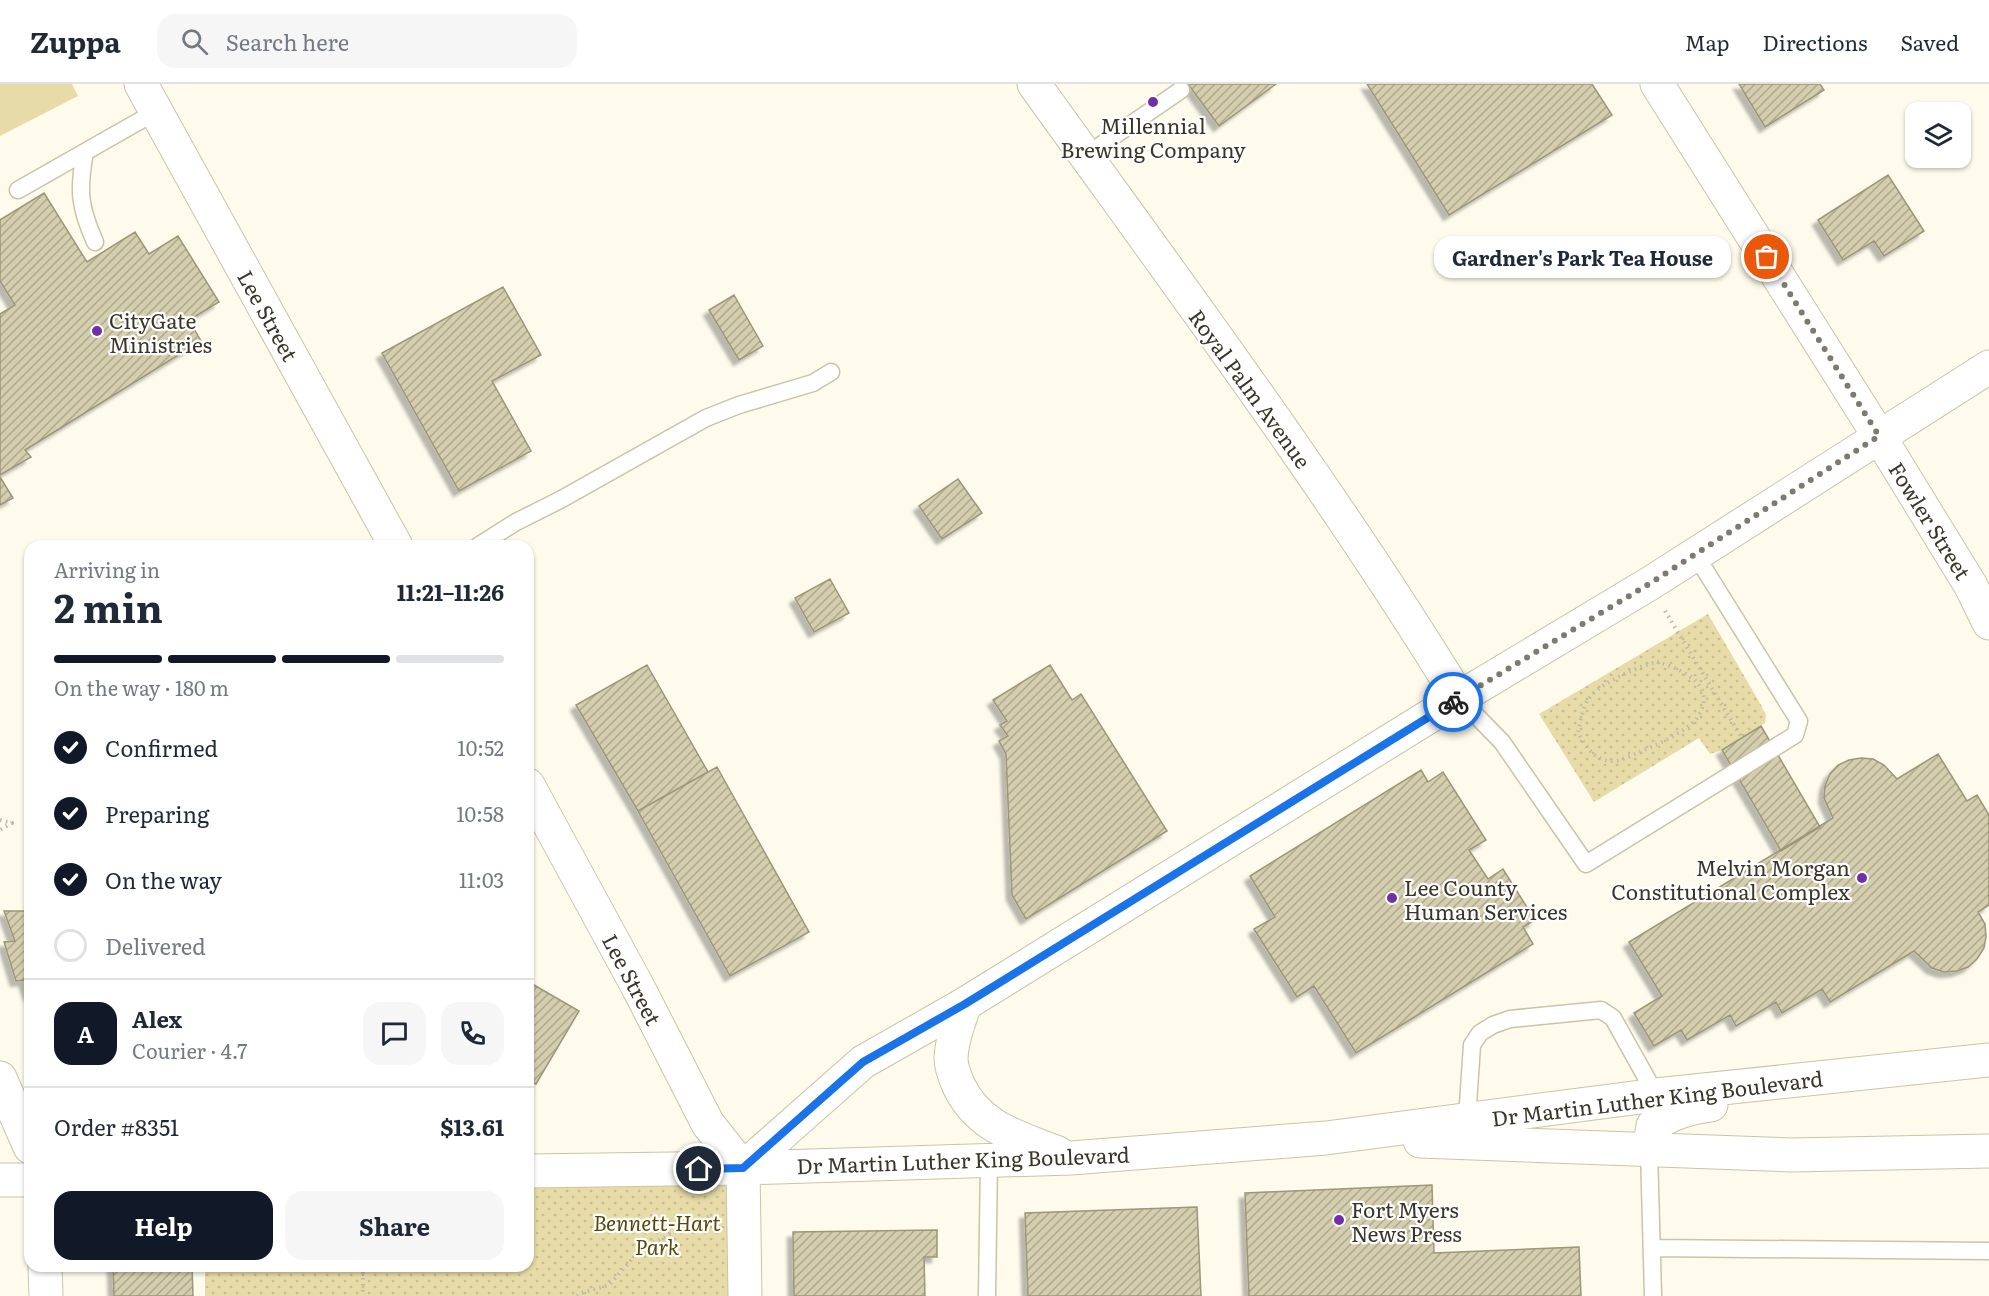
<!DOCTYPE html>
<html lang="en">
<head>
<meta charset="utf-8">
<style>
	:root { --surface:#fff; --page:#f6f6f7; --text:#1f2937; --muted:#747a83; --line:#e0e1e3; --accent:#111827 }
	body { margin:0; font-family:Literata,serif; background:var(--page); color:var(--text); height:100vh; display:flex; flex-direction:column; font-size:22px; white-space:nowrap }
	* { box-sizing:border-box; margin:0 }
	p { font-size:20px; color:var(--muted) }
	.icon { flex:none; width:33px; height:33px; fill:none; stroke:currentColor; stroke-width:2; stroke-linecap:round; stroke-linejoin:round }
	.map { position:relative; flex:1; overflow:hidden }
	.sheet { position:absolute; left:24px; top:456px; width:510px; height:732px; display:flex; flex-direction:column; background:var(--surface); border-radius:18px; box-shadow:0 2px 4px #0004 }
	.sheet>* { flex:none }
	.buttons { position:absolute; left:1905px; top:18px; display:grid; gap:12px }
	.buttons a { display:grid; place-items:center; width:66px; height:66px; border-radius:12px; background:var(--surface); box-shadow:0 2px 4px #0004; font-size:30px }
	.pin { position:absolute; display:grid; place-items:center; width:51px; height:51px; color:#fff; margin:-26px; border:3px solid #fff; border-radius:50%; box-shadow:0 2px 6px #0007 }
	.courier { position:absolute; display:grid; place-items:center; width:60px; height:60px; margin:-30px; border:4px solid #1a73e8; border-radius:50%; background:#fff; color:#222; box-shadow:0 2px 8px #0007 }
	.bubble { position:absolute; height:42px; border-radius:18px; background:var(--surface); box-shadow:0 2px 4px #0004; font-size:20px; font-weight:700; line-height:42px; text-align:center }
	.summary em { font-style:normal; font-weight:700 }
	.summary div { display:flex; flex-direction:column-reverse }
	.summary { display:flex; align-items:center; justify-content:space-between; height:102px; padding:0 30px }
	h1 { font-size:39px; font-weight:700; line-height:45px }
	.bar { display:grid; grid-template-columns:repeat(4,1fr); gap:9px 6px; align-content:center; height:72px; padding:0 30px }
	.bar i { height:8px; border-radius:4px; background:var(--line) }
	.bar .current { background:var(--accent) }
	.bar p { grid-column:span 4 }
	.line { display:flex; align-items:center; gap:15px; padding:0 30px; border-top:2px solid var(--line) }
	.line div { flex:1 }
	.round { display:grid; place-items:center; flex:none; width:63px; height:63px; border-radius:18px; background:var(--page) }
	ol { padding:0 30px; list-style:none }
	li { display:flex; align-items:center; gap:18px; height:66px }
	li p { margin-inline-start:auto }
	li .icon { padding:6px; border-radius:50%; background:var(--accent); color:#fff; stroke-width:4 }
	li:last-child { color:var(--muted) }
	li i { width:33px; height:33px; border:3px solid var(--line); border-radius:50% }
	.button { display:flex; gap:12px; margin-top:auto; padding:12px 30px }
	.button a { flex:1; height:69px; border-radius:18px; background:var(--accent); color:#fff; font-size:24px; font-weight:700; line-height:69px; text-align:center }
	.button a+a { background:var(--page); color:var(--text) }
	header { display:flex; align-items:center; gap:36px; box-sizing:border-box; height:84px; padding:0 30px; background:var(--surface); border-bottom:2px solid var(--line) }
	header strong { font-size:28px }
	nav { display:flex; gap:33px; margin-inline-start:auto; font-size:21px }
	.search { width:420px; height:54px; background:var(--page); display:flex; align-items:center; gap:15px; box-sizing:border-box; padding:0 21px; border-radius:18px; color:var(--muted); font-size:22px }
	.map>svg:first-child { display:block }
	.grass { fill:url(#grass-dots) }
	.garden { fill:#e7dca8 }
	.building { fill:url(#building-hatch); stroke:#9d9677; stroke-width:1.5; filter:url(#shadow) }
	.lines { fill:none; stroke-linecap:round; stroke-linejoin:round }
	.lane-casing { stroke:#cbc4a4; stroke-width:19 }
	.street-casing { stroke:#cbc4a4; stroke-width:35 }
	.secondary-casing { stroke:#cbc4a4; stroke-width:35 }
	.primary-casing { stroke:#cbc4a4; stroke-width:35 }
	.path { stroke:#bdbaac; stroke-width:4; stroke-dasharray:1.5 4.5; stroke-linecap:butt }
	.lane { stroke:#fff; stroke-width:16 }
	.street { stroke:#fff; stroke-width:33 }
	.secondary { stroke:#fff; stroke-width:33 }
	.primary { stroke:#fff; stroke-width:33 }
	.done { stroke:#7e7b6e; stroke-width:6; stroke-dasharray:0 10.8 }
	.route { stroke:#1a73e8; stroke-width:8 }
	.poi-dot { fill:#712fa3; stroke:#fff; stroke-width:2 }
	.labels { text-anchor:middle; dominant-baseline:central; stroke-width:4.5; stroke-linejoin:round; paint-order:stroke }
	.poi-label { font-size:21px; fill:#393629; stroke:#fff; text-anchor:start }
	.street-label { font-size:21px; fill:#393629; stroke:#fff }
	.park-label { font-size:21px; font-style:italic; fill:#544809; stroke:#fff }
</style>
</head>
<body>
<header>
<strong>Zuppa</strong>
<div class="search"><svg class="icon" aria-label="search" viewBox="0 0 24 24"><circle cx="10" cy="10" r="6"/><path d="M15 15l6 6"/></svg>Search here</div>
<nav><a>Map</a><a>Directions</a><a>Saved</a></nav>
</header>
<div class="map">
<svg width="1989" height="1212" viewBox="0 0 1989 1212">
	<defs>
		<pattern id="grass-dots" width="8" height="8" patternUnits="userSpaceOnUse" patternTransform="scale(1.5)"><rect width="8" height="8" fill="#e7dca8"/><path d="M2 2h.1M6 6h.1" fill="none" stroke="#c7bd91" stroke-width="1.8" stroke-linecap="round"/></pattern>
		<pattern id="building-hatch" width="6" height="6" patternUnits="userSpaceOnUse" patternTransform="scale(1.5)"><rect width="6" height="6" fill="#d5ceae"/><path d="M-1 1l2-2M0 6l6-6M5 7l2-2" fill="none" stroke="#aea88e"/></pattern>
		<filter id="shadow"><feDropShadow dx="-5.5" dy="5.5" stdDeviation="1.5" flood-color="#0004"/></filter>
	</defs>
	<rect width="100%" height="100%" fill="#fefbed"/>
	<path class="grass" d="M1708 530 1761 621 1766 631 1765 639 1722 666 1710 670 1699 654 1594 718 1539 630Z
		M744 1083 745 1212H205V1182H528V1088Z"/>
	<path class="garden" d="M0 0H72L78 12 0 52Z"/>
	<path class="building" d="M1188 0H1276L1219 42Z
		M1367 0H1592L1612 31 1449 131Z
		M1739 0H1820L1824 6 1765 43Z
		M1888 91 1924 147 1884 172 1874 157 1843 176 1818 136Z
		M44 109 87 178 135 148 149 170 178 152 219 218 189 236 201 257 25 366 31 373 0 391V230L15 221 0 197V136Z
		M503 203 541 271 492 297 531 367 459 407 382 269Z
		M734 211 763 262 739 276 709 226Z
		M0 393 13 414 0 421Z
		M958 395 982 429 942 455 919 422Z
		M830 495 849 529 814 548 795 514Z
		M647 581 708 688 638 727 576 621Z
		M1050 581 1072 616 1081 610 1167 747 1026 835 1012 811 1006 670 999 657 1008 652 1000 641 1007 637 993 616Z
		M1761 642 1820 743 1781 767 1722 666Z
		M1938 670 1967 717 1977 711 1989 731V821L1978 828 1985 840 1986 853 1984 864 1977 875 1968 883 1957 887 1944 888 1932 884 1914 867 1830 918 1822 905 1782 929 1776 918 1736 942 1730 931 1687 956 1681 946 1654 962 1634 929 1662 912 1629 858 1833 734 1824 714 1825 702 1830 690 1838 681 1849 676 1861 674 1873 675 1884 681 1897 695Z
		M717 683 809 848 730 892 638 727Z
		M1421 686 1428 698 1443 688 1486 756 1469 766 1488 795 1503 785 1535 836 1523 843 1533 860 1356 969 1314 902 1297 913 1254 845 1275 833 1250 792Z
		M4 827H30V913L24 896 16 897 4 858 15 857Z
		M534 901 579 927 536 1000 528 996V904L532 906Z
		M1432 1101 1434 1169 1579 1163 1581 1212H1249L1245 1109Z
		M1197 1123 1201 1212H1028L1025 1129Z
		M937 1146V1173H924L925 1212H794L793 1148Z
		M113 1182H192L193 1212H114Z"/>
	<g class="lines">
		<g class="lane-casing">
			<path id="lane" d="M85 68C78 106 79 122 95 158
				M1085 72 1181 6
				M18 106 157 27
				M478 462 516 438 560 416 706 334 739 321 813 299 831 288
				M1459 614 1502 658 1586 780 1795 651 1799 637 1695 470
				M1467 1035 1472 961 1480 949 1493 941 1510 935 1601 926 1613 934 1656 1011
				M1649 1066 1653 1212
				M1652 1164 1989 1167
				M987 1212 989 1076"/>
		</g>
		<g class="street-casing">
			<path id="street" d="M141 0 396 462
				M1034 0C1179 202 1329 402 1459 614
				M528 701 639 905 708 1040 743 1084 863 978 965 920 1459 614 1649 500 1989 283
				M0 994 30 1063
				M45 1182 46 1212"/>
		</g>
		<g class="secondary-casing">
			<path id="secondary" d="M965 920C959 937 952 955 951 974 951 982 955 993 958 1000 977 1043 1017 1053 1058 1069
				M1420 1057 1792 1071 1989 1067
				M1649 1066 1653 1042C1671 1029 1689 1024 1711 1021
				M743 1084 745 1212
				M528 1087 743 1084 1071 1074 1326 1054 1656 1011 1989 976
				M0 1096H30"/>
		</g>
		<g class="primary-casing">
			<path id="primary" d="M1657 0 1879 352 1971 502 1989 539"/>
		</g>
		<path class="path" d="M1665 527 1742 654
			M1657 578C1683 585 1719 602 1697 634 1686 648 1654 662 1637 669 1630 672 1619 678 1611 677 1594 676 1585 662 1578 648 1581 638 1582 625 1588 616 1597 600 1639 582 1657 578Z
			M0 736 12 739 0 746
			M363 1182V1212
			M577 1212 581 1209 609 1201 643 1163 710 1132"/>
		<use href="#lane" class="lane"/>
		<use href="#street" class="street"/>
		<use href="#secondary" class="secondary"/>
		<use href="#primary" class="primary"/>
	</g>
	<g class="lines">
		<path class="done" d="M1453 618 1649 500 1879 352 1767 173"/>
		<path class="route" d="M699 1085 743 1084 863 978 965 920 1453 618"/>
	</g>
	<g class="poi-dot">
		<circle cx="1153" cy="18" r="6"/>
		<circle cx="97" cy="247" r="6"/>
		<circle cx="1862" cy="794" r="6"/>
		<circle cx="1392" cy="814" r="6"/>
		<circle cx="1339" cy="1136" r="6"/>
	</g>
	<g class="labels">
		<g class="poi-label">
			<text x="1153" y="40" text-anchor="middle">Millennial<tspan x="1153" dy="24">Brewing Company</tspan></text>
			<text x="109" y="235">CityGate<tspan x="109" dy="24">Ministries</tspan></text>
			<text x="1850" y="782" text-anchor="end">Melvin Morgan<tspan x="1850" dy="24">Constitutional Complex</tspan></text>
			<text x="1404" y="802">Lee County<tspan x="1404" dy="24">Human Services</tspan></text>
			<text x="1351" y="1124">Fort Myers<tspan x="1351" dy="24">News Press</tspan></text>
		</g>
		<g class="street-label">
			<text transform="translate(269 231) rotate(61)">Lee Street</text>
			<text transform="translate(1251 304) rotate(54)">Royal Palm Avenue</text>
			<text transform="translate(1931 436) rotate(58)">Fowler Street</text>
			<text transform="translate(633 895) rotate(62)">Lee Street</text>
			<text transform="translate(1657 1013) rotate(-7)">Dr Martin Luther King Boulevard</text>
			<text transform="translate(963 1075) rotate(-2)">Dr Martin Luther King Boulevard</text>
		</g>
		<g class="park-label">
			<text x="657" y="1137">Bennett-Hart<tspan x="657" dy="24">Park</tspan></text>
		</g>
	</g>
</svg>
<div class="buttons">
<a><svg class="icon" aria-label="layers" viewBox="0 0 24 24"><path d="M12 4l9 5-9 5-9-5zM3 14l9 5 9-5"/></svg></a>
</div>
<div class="pin" style="left:1767px;top:173px;background:#ea580c"><svg class="icon" aria-label="bag" viewBox="0 0 24 24"><path d="M5 8h14l-1 12H6zM9 8a3 3 0 0 1 6 0"/></svg></div>
<div class="pin" style="left:699px;top:1085px;background:#1f2937"><svg class="icon" aria-label="home" viewBox="0 0 24 24"><path d="M3 11l9-7 9 7M6 9v11h12V9"/></svg></div>
<div class="courier" style="left:1453px;top:618px"><svg class="icon" aria-label="bike" viewBox="0 0 24 24"><circle cx="6" cy="16" r="4"/><circle cx="18" cy="16" r="4"/><path d="M6 16l4-8h5l3 8M10 8l3 8H6M13 5h3"/></svg></div>
<div class="bubble" style="left:1434px;top:152px;width:297px">Gardner's Park Tea House</div>
<section class="sheet">
<div class="summary"><div><h1>2 min</h1><p>Arriving in</p></div><em>11:21–11:26</em></div>
<div class="bar"><i class="current"></i><i class="current"></i><i class="current"></i><i></i><p>On the way · 180 m</p></div>
<ol>
<li><svg class="icon" aria-label="check" viewBox="0 0 24 24"><path d="M5 12l5 5 9-10"/></svg>Confirmed<p>10:52</p></li>
<li><svg class="icon" aria-label="check" viewBox="0 0 24 24"><path d="M5 12l5 5 9-10"/></svg>Preparing<p>10:58</p></li>
<li><svg class="icon" aria-label="check" viewBox="0 0 24 24"><path d="M5 12l5 5 9-10"/></svg>On the way<p>11:03</p></li>
<li><i></i>Delivered</li>
</ol>
<div class="line" style="height:108px"><b class="round" style="background:var(--accent);color:#fff">A</b><div><b>Alex</b><p>Courier · 4.7</p></div><a class="round"><svg class="icon" aria-label="chat" viewBox="0 0 24 24"><path d="M4 5h16v11H9l-5 4z"/></svg></a><a class="round"><svg class="icon" aria-label="phone" viewBox="0 0 24 24"><path d="M5 4h4l2 5-3 2q2 4 5 5l2-3 5 2v4C11 20 4 13 5 4z"/></svg></a></div>
<div class="line" style="height:78px"><div>Order #8351</div><b>$13.61</b></div>
<div class="button"><a>Help</a><a>Share</a></div>
</section>
</div>
</body>
</html>
